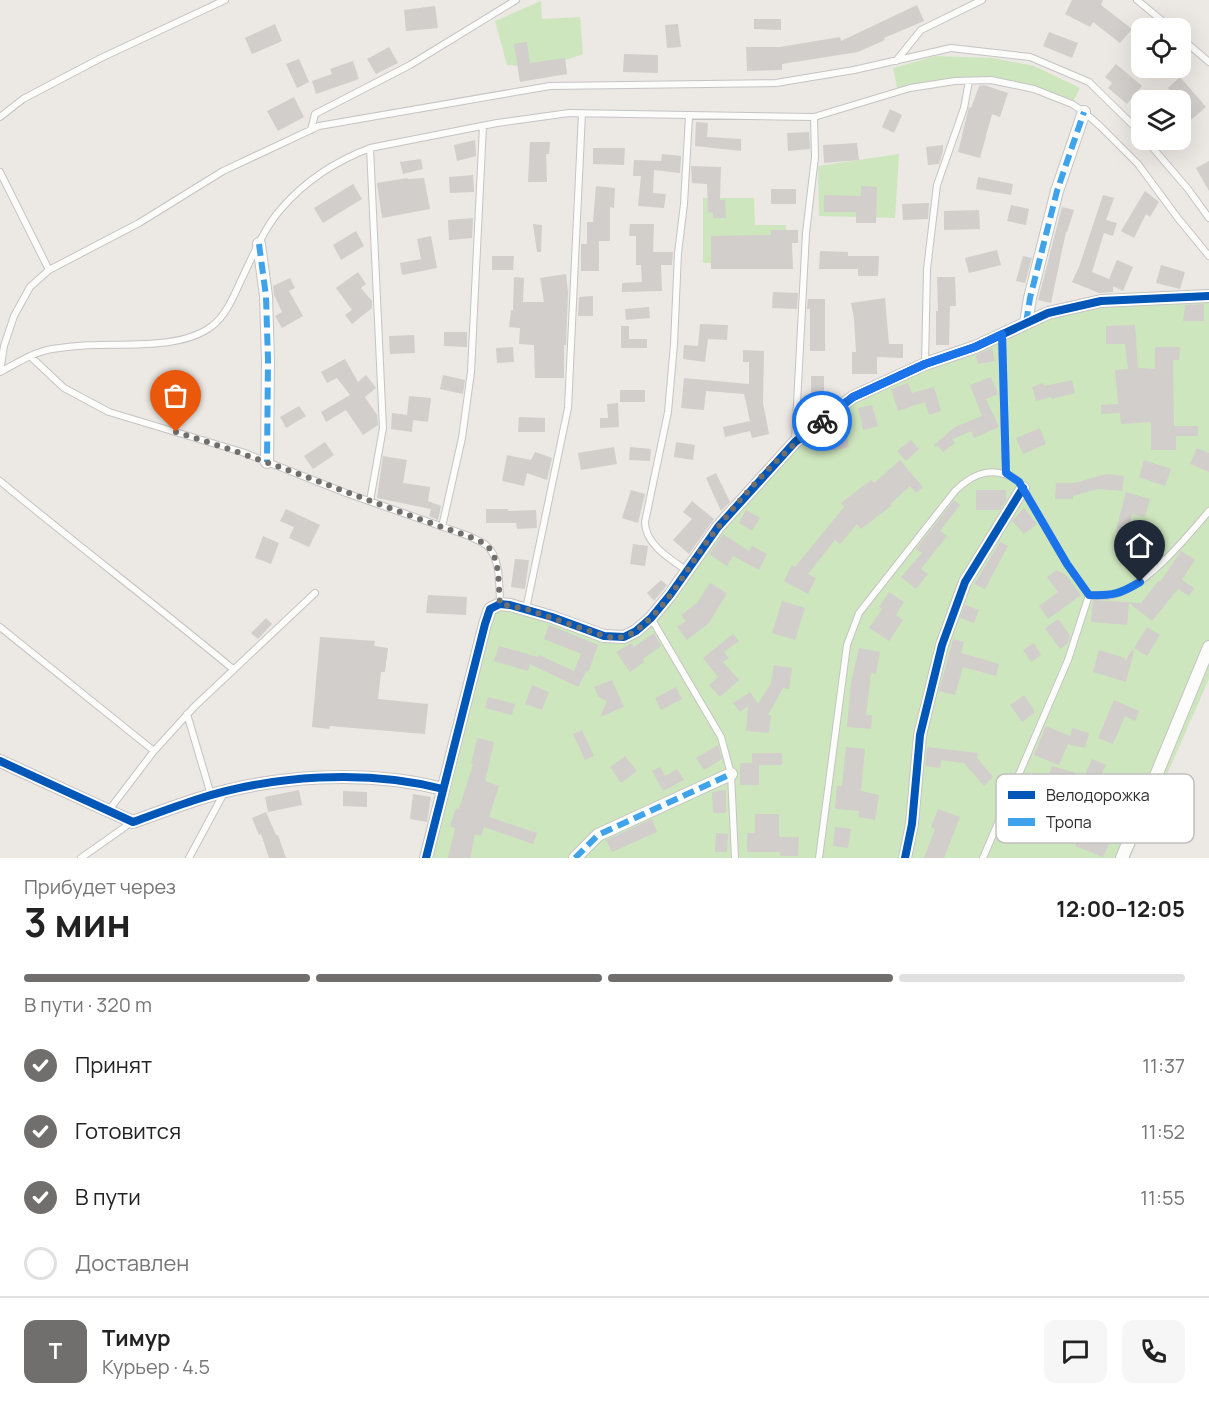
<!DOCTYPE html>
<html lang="ru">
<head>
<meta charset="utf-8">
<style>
	:root { --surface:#fff; --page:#f6f6f6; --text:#222; --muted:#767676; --line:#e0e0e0; --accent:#706f6e }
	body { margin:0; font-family:Manrope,sans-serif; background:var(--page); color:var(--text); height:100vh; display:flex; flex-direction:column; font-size:22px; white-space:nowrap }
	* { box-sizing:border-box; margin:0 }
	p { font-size:20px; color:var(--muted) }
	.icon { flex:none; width:33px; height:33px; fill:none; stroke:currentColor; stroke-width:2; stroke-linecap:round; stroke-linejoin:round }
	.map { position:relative; height:858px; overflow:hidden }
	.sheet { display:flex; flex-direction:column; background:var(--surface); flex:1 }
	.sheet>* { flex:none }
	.buttons { position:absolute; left:1131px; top:18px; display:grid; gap:12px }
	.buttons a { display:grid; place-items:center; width:60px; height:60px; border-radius:12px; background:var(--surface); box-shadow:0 6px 24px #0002; font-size:30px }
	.pin { position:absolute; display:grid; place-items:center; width:51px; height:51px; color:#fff; margin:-62px -26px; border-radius:50% 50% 50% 0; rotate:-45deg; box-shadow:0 0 6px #0007 }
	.pin .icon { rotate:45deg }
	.courier { position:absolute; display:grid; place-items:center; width:60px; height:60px; margin:-30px; border:4px solid #1a73e8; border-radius:50%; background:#fff; color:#222; box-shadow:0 2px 8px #0007 }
	.head em { font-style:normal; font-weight:700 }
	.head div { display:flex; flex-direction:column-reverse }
	.head { display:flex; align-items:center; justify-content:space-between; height:102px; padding:0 24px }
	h1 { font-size:39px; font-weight:700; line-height:45px }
	.bar { display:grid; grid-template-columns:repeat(4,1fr); gap:9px 6px; align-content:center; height:72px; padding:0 24px }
	.bar i { height:8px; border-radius:4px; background:var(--line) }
	.bar .on { background:var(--accent) }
	.bar p { grid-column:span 4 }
	.line { display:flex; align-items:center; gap:15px; padding:0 24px; border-top:2px solid var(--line) }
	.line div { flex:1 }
	.round { display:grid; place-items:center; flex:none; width:63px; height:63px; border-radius:12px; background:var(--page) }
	ol { padding:0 24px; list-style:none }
	li { display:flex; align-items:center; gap:18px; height:66px }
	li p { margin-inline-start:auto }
	li .icon { padding:6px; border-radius:50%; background:var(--accent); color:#fff; stroke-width:4 }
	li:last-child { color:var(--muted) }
	li i { width:33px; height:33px; border:3px solid var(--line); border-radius:50% }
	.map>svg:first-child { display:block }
	.green { fill:#cee6be }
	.building { fill:#d1cecb }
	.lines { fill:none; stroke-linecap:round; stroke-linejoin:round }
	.service-casing { stroke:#c5c4c5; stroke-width:8 }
	.minor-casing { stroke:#c5c4c5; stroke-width:14 }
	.service { stroke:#fcfcfb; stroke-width:6 }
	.minor { stroke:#fcfcfb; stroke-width:12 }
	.quiet { stroke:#3ea3eb; stroke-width:6; stroke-dasharray:12 6; stroke-linecap:butt }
	.cycleway-casing { stroke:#fff; stroke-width:11 }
	.cycleway { stroke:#0057b8; stroke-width:8 }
	.done { stroke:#706f6e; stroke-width:6; stroke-dasharray:0 10.8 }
	.route { stroke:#1a73e8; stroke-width:8 }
	.key { fill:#fff; stroke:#c0c0c0; stroke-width:1.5 }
	.key-label { font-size:16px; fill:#2e2e2e }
</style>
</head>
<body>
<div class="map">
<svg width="1209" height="858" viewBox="0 0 1209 858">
	<rect width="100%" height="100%" fill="#ece8e4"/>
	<path class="green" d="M541 1 542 19 580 17 583 54C557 64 534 68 507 65L495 21Z
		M936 56 993 58 1034 66 1080 88 1072 104C1046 94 1019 82 991 80 960 78 928 86 898 92L893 68Z
		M899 154 895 218 819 216 818 166Z
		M703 198H754L755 225H786V263H703Z
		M1209 294V679L1130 858H429L486 625 500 606 604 635 637 630 774 466 854 399 1049 309Z"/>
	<path class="building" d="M1072 0H1103L1101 5 1132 29 1120 43 1093 22 1090 27 1065 14Z
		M917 5 924 21 884 38 885 40 858 52 782 64V70L747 71 746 47H780L840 37 841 41Z
		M435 6 438 28 406 31 404 10Z
		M754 19H781V30L754 29Z
		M275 24 282 41 252 54 245 38Z
		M678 24 681 47 667 48 665 25Z
		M1049 32 1078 43 1072 58 1043 46Z
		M527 42 530 63 565 58 567 74 520 82 514 44Z
		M389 47 398 63 376 74 367 59Z
		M624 54 658 55V73L623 72Z
		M299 59 309 82 297 88 286 64Z
		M353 61 359 79 316 94 312 81 332 74 330 69Z
		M1116 64 1142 86 1127 104 1108 88 1112 83 1105 77Z
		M1180 77 1206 107 1180 129V100L1168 88Z
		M984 85 1008 93 1000 117 992 114 980 158 958 152 969 107 971 108 979 86Z
		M294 97 304 117 278 131 267 111Z
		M890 109 902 115 894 133 882 127Z
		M696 122 708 123 707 137 741 139V151L695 146Z
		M809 132 810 149 788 151 787 133Z
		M475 140 476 156 457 161 454 145Z
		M530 142H550L549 154H546L547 182H528Z
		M857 143 859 160 824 163 823 145Z
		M943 145V151L939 164 928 165 926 147Z
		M593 148H625L624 165 593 164Z
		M662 154 681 156 680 173 654 170 653 193 666 194 664 208 638 206 641 176H633L634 160 661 161Z
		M421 159 423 169 403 174 400 162Z
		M1209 161V191L1196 168Z
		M691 166 721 167 720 200H725L726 218H713V213L708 212 707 184 692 183Z
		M473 175 474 192 450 193 449 177Z
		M978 177 1013 184 1011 195 976 189Z
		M407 178 408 179 424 178 430 209 382 218 377 183Z
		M353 184 362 199 323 223 314 208Z
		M596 186 615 188 614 208 610 207V241H599V271H581V244H587V222H593Z
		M861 186 877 187 876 223H856V212H824V195L861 196Z
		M771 189H796V204H771Z
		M1145 191 1159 202 1150 217 1146 214 1134 238 1121 231Z
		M1103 195 1114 198 1106 220 1117 223 1113 236 1104 233 1092 272 1109 279 1117 260 1133 267 1123 291 1113 286V292L1099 293 1072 282 1079 267Z
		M929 203 928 219 903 220 902 204Z
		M1011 205 1029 209 1026 225 1007 221Z
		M1062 207 1074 210 1067 232H1066L1051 303 1038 300Z
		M979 210 980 229 944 230V211Z
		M473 218 472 238 449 240 448 220Z
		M533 224 542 225 541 252H537Z
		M630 224H654L653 252H673L672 265H661L662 291 622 292V283L642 282 641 265H636V236H629Z
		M771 230H798V243H792L793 269H711V236L771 235Z
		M356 231 364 246 341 260 333 245Z
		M431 236 437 268 402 275 400 263 421 259 417 239Z
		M997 250 1001 265 969 273 965 258Z
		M820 251 848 252V256H879L878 276H858V269H819Z
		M492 256H514L513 270H492Z
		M1023 256 1032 258 1025 283 1016 281Z
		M1161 265 1185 272 1180 289 1156 283Z
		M358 272 366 284 361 288 372 301V308L352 324 345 315 352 310 336 288Z
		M566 274 568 292 566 345H564V378H535L534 345 519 344 520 328 509 327 511 310H513L514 277 524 278 523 302H544L540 278Z
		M937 277H955L956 306H950L949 345H936V311H938Z
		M290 278 295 288 289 291 303 316 282 328 275 316 282 312 274 295 273 286Z
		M773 292 798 293 797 309 772 308Z
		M593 296V316H578L579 297Z
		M885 298 889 344H903V358L877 357V374H852V352H856L854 319 851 303Z
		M808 299H825V351H810V309H807Z
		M1204 304V321H1183L1185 305Z
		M649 307 650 318 626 320 625 309Z
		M700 324 728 325 727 340 708 339 705 362 683 359 684 345 698 346Z
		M1135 325 1138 368 1155 369V347H1180L1179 360H1173L1174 426H1198V436H1176V450H1151V422L1121 424 1120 413 1101 414V405L1118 404 1115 370 1128 369 1125 344H1106V326Z
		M621 326H629V339H647V348H621Z
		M444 332H467V347L444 346Z
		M414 335 415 353 390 354 389 336Z
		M513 347 514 362 497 363 496 348Z
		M992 348 995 361 978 364 976 355Z
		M743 350 764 351 763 403 769 434 752 438 750 431 725 437 723 427 750 421 744 394 706 391 704 410 681 408 684 378 749 384V362H743Z
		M345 359 358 382 366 375 376 388 365 397 377 415 378 425 363 435 346 410 326 422 321 412 350 395 337 378 327 383 321 372Z
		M443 375 465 380 463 394 440 389Z
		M811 376H824V401H811Z
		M991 377 998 394 986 399 999 427 974 438 971 431 953 439 955 443 943 452 938 446 935 447 934 445 955 427 982 416 970 385Z
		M1072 380 1075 393 1052 399 1051 397 1036 401 1032 387 1043 383 1044 386Z
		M908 383 912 393 934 387 941 411 929 415 925 402 898 411 891 389Z
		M620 390H645V402H620Z
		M409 396 431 398 428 422 413 420 412 432 391 429 392 413 407 415Z
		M618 403 619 427 600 428V418H608L607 404Z
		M872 405 878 426 863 430 858 408Z
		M299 406 306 416 286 428 280 417Z
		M519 417 545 418V432H518Z
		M1040 428 1046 444 1023 454 1016 438Z
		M846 432 849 447 831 451 828 435Z
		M911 440 919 449 906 461 897 451Z
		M325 442 334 455 313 469 304 456Z
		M676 442 695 445 693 460 674 457Z
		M614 447 617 464 581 470 578 453Z
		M630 447 651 449 650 461 629 460Z
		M1197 448 1209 453V472L1190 464Z
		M535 452 552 458 547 480 527 473 524 486 502 481 507 455 531 460Z
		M383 456 407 460 403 483 430 487 428 501 441 506 438 520 429 516 431 509 377 498Z
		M900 460 923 487 916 493 910 486 890 504 891 506 861 529 857 524 840 544 835 540 808 574 816 578 808 594 784 581 792 565 795 567 844 507 841 503 871 480 874 483Z
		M1144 460 1171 469 1165 486 1139 477Z
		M716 473 730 502 721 511 706 478Z
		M1107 474 1124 476 1122 491 1098 489 1073 496V499H1055L1056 483H1074Z
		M631 490 645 494 638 523 622 518Z
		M976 490H1006V500L1000 510H976Z
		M1126 492 1150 499 1145 517 1132 514 1130 523 1127 522 1126 543 1137 544 1135 551 1146 535 1145 559 1116 557 1117 526Z
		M954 500 960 505 940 531 947 536 921 569 928 574 916 589 901 577 922 553 916 549Z
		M692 501 714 519 689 554 673 540 692 519 683 512Z
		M1024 508 1037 524 1024 534 1012 521Z
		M286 509 320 525 309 547 289 538 294 527 280 521Z
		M486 509H508V511L536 510 537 528 517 529 516 523H486Z
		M746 510 760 518 752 531 739 523Z
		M723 534 749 551 752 546 767 554 759 570 733 556 727 566 709 554Z
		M263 536 279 543 271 564 255 558Z
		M1000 542 1008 546 985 589 974 584Z
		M633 544 648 546 645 566 630 564Z
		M1181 551 1195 560 1182 580 1194 588 1189 596 1178 589 1152 621 1129 603 1127 625 1091 622 1093 600 1141 603 1158 581 1160 582Z
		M515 559 529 560 525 589 511 587Z
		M1056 570 1066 575 1081 595 1048 619 1039 606 1058 592 1047 577Z
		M661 580 667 585 654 601 647 593Z
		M710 583 727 593 709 623 687 640 677 627 686 621 681 615 697 603Z
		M889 592 904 602 896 615 903 620 889 641 869 628 882 609 879 607Z
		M428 595 467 597 466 615 426 613Z
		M782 601 805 608 795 640 772 633Z
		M965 605 979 610 974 623 960 618Z
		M266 618 272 624 258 639 251 633Z
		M1058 619 1070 635 1068 643 1060 649 1045 628Z
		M549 625 598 645 588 673 587 670 578 687 530 664 528 671 494 661 499 646 538 657 539 655 574 671 581 654 544 639Z
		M1147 627 1160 635 1147 656 1134 648Z
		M654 633 661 646 643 659 644 662 630 672 616 652 631 643 634 647Z
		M733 634 739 641 724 652 729 658 723 662 739 680 720 697 709 685 718 677 703 658Z
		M320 637 375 641 374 646 388 648 385 672H381L378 699 428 704 425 734 330 726 329 729 312 727Z
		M953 639 964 642 961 653 999 664 996 676 963 667 955 695 939 691Z
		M1034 643 1041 655 1031 662 1023 650Z
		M859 648 880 652 876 674 871 673 866 715H872L871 729 847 727 851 682Z
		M1099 650 1125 658 1124 663 1132 650 1134 651 1126 682 1093 672Z
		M774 665 792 668 789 689 783 688 768 715H771L769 733 746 731 748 706 740 712 733 703 750 692 758 704 771 683Z
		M612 680 624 707 600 717 607 701 599 697 594 687Z
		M532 685 549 692 542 710 525 704Z
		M676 687 682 699 661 710 655 698Z
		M1024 695 1034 710V713L1022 722 1010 705Z
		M488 697 515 704 512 715 485 708Z
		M1114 700 1139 711 1135 721 1125 716 1113 744 1098 738Z
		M1046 726 1070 736 1072 728 1089 733 1085 748 1068 744 1059 765 1034 755Z
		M582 730 594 756 585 760 573 734Z
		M477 738 494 742 485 781 499 786 489 817 537 833 533 844 484 827 481 836 475 834 470 858H448L455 828 450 826 456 808 459 809 473 764H471Z
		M718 745 722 759 704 770 696 758Z
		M846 747 865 749 861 791 879 795 875 820 858 817 859 811 835 809 837 786H842Z
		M927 747 978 753 977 758 993 777 984 786 964 763 941 760 940 768 925 766Z
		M752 753H782V765H759V785H740V763H752Z
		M625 756 637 771 621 783 610 767Z
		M1092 759 1106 765 1098 781 1085 775Z
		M1052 766 1076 773 1072 788 1047 781Z
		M660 767 665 776 677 769 684 780 663 791 652 771Z
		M299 790 302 805 268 812 265 797Z
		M726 790V813H713L712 792Z
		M343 791 367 792V807L343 806Z
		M413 794 431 797 427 822 410 819Z
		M938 809 960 817 944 858H924L935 829 931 827Z
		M266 812 276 835H278L286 858H269L261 834 259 835 252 818Z
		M755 814H779V837H799L798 856H780V852H747V833H755Z
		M652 819 657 832 612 852 606 840Z
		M835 827 851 829 848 848 833 846Z
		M716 833 728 834 727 852H715Z
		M1080 833 1109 844 1103 857 1075 846Z"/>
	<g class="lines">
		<g class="service-casing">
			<path id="service" d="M1137 0 1171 28
				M1180 37 1209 62
				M896 61 921 30 982 0
				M0 117 23 99 101 58 225 0
				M311 130 315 114 410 65 516 0
				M1146 140 1188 189 1209 218
				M0 172 49 270
				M1002 335 1006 473
				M30 356 64 388 109 412 242 452 346 493 469 536C474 539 481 541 486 545 501 557 499 586 500 604
				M925 364 927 269 937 185 964 108 969 81
				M2 371C17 363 34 352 52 349 66 347 82 345 97 345 131 344 184 348 212 326 228 314 236 290 245 272 255 251 265 227 281 209 304 182 336 161 370 148L497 123 569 113 814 117 910 88 955 81 991 80 1034 89 1072 104 1084 112 1101 127 1138 164 1177 217 1209 256
				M0 372 4 346 14 316 30 287 49 270 139 223 223 171 319 126 550 86 776 83 854 70 951 48 1030 57 1089 82 1142 134
				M795 442 806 233 815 157 814 117
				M0 481C77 545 156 605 233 669
				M370 501 383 428 370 148
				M442 527 462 438 471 372 483 126
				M686 570C670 559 645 544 645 522L668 412 674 344 678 253 684 204 689 116
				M526 609 568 408 582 113
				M651 618 721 737 731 774 735 858
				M0 627 154 751
				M187 714 211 795
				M109 810 154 751 194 707 315 593
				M81 858 132 822
				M189 858 224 793
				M819 858 847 645 859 613 955 491C975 471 995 466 1019 481L1067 564 1089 595C1096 595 1105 597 1112 595 1145 588 1187 537 1209 511
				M983 858 1068 660 1089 595"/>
		</g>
		<g class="minor-casing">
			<path id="minor" d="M259 244 266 296 268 360 267 462
				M1026 323 1030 298 1057 191 1084 112
				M0 761 133 822C155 814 176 806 198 799 273 775 366 769 443 789
				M426 858 485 624 490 609 500 604 510 605 552 617 604 636 624 637 636 631 651 618 670 595 718 527 795 442 853 397 925 364 975 347 1048 313 1101 301 1209 296
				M575 858 598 835 731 774
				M905 858 912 824 920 735 942 645 965 582 1023 488
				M1122 858 1209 647"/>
		</g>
		<use href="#service" class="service"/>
		<use href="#minor" class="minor"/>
		<path class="quiet" d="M259 244 266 296 268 360 267 462
			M1026 323 1030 298 1057 191 1084 112
			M575 858 598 835 731 774"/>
		<g class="cycleway-casing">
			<path id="cycleway" d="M0 761 133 822C155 814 176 806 198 799 273 775 366 769 443 789
				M426 858 485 624 490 609 500 604 510 605 552 617 604 636 624 637 636 631 651 618 670 595 718 527 795 442 853 397 925 364 975 347 1048 313 1101 301 1209 296
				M905 858 912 824 920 735 942 645 965 582 1023 488"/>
		</g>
		<use href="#cycleway" class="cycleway"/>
	</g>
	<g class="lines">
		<path class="done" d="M176 432C275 462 370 503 468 536 474 539 481 541 486 545 501 557 498 586 500 604L526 609 604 636C617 639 627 638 638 629 667 607 685 572 706 543 739 499 778 455 822 421"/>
		<path class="route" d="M822 421 853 397 925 364 975 347 1002 334 1006 473 1019 482 1067 564 1089 595C1112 596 1120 594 1140 582"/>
	</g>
	<rect x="996" y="774" width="198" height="69" rx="9" class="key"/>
	<rect x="1008" y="791" width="27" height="8" fill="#0057b8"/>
	<rect x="1008" y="818" width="27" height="8" fill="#3ea3eb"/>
	<g class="key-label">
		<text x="1046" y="801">Велодорожка</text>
		<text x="1046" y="828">Тропа</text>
	</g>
</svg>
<div class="buttons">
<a><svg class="icon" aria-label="locate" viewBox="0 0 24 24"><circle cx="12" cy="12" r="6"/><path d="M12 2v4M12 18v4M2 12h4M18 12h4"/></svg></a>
<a><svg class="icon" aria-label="layers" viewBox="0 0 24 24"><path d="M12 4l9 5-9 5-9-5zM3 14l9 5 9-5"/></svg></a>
</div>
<div class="pin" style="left:176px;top:432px;background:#ea580c"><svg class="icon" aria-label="bag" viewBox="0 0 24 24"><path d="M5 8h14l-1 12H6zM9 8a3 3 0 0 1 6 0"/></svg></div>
<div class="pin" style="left:1140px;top:582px;background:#1f2937"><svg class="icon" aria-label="home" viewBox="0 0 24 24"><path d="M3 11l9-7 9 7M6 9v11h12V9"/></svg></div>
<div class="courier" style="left:822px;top:421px"><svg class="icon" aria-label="bike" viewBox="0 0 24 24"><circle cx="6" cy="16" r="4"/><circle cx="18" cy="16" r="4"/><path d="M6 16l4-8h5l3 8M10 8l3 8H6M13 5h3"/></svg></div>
</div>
<section class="sheet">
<div class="head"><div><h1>3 мин</h1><p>Прибудет через</p></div><em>12:00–12:05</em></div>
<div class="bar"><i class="on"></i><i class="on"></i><i class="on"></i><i></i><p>В пути · 320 m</p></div>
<ol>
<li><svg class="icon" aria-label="check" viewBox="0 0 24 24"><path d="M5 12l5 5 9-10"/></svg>Принят<p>11:37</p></li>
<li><svg class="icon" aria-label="check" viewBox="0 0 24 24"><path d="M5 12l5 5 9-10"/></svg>Готовится<p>11:52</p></li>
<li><svg class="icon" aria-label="check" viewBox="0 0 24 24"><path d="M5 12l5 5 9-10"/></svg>В пути<p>11:55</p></li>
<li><i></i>Доставлен</li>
</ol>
<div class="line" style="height:108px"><b class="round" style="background:var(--accent);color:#fff">Т</b><div><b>Тимур</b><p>Курьер · 4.5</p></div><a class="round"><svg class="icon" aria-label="chat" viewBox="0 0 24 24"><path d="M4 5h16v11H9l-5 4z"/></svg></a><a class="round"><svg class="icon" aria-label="phone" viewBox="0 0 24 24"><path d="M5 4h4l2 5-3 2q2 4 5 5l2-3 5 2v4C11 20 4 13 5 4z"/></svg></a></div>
</section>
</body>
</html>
